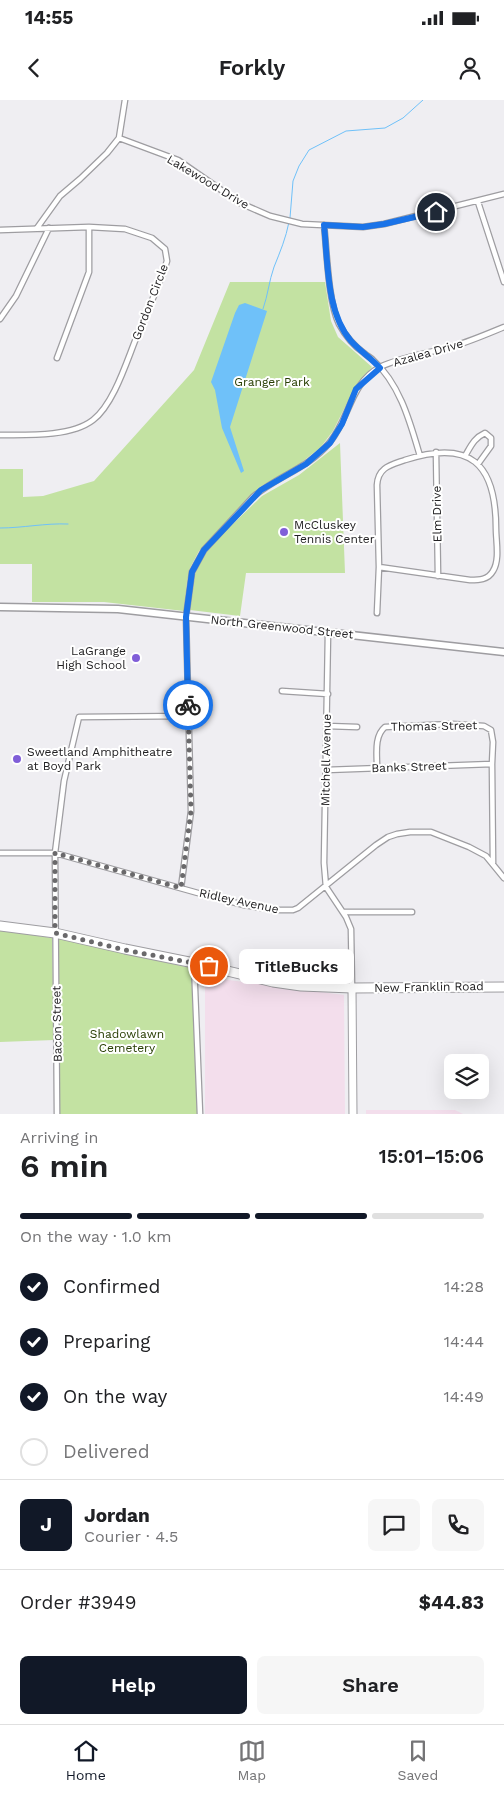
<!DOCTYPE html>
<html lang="en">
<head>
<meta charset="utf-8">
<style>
	:root { --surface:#fff; --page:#f6f6f6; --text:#202124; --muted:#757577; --line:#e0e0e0; --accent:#111827 }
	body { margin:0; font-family:"Work Sans",sans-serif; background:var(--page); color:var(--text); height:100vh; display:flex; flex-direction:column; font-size:19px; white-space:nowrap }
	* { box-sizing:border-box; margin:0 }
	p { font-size:16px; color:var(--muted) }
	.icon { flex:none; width:28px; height:28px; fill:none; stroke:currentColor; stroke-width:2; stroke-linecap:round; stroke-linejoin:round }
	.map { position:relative; height:1014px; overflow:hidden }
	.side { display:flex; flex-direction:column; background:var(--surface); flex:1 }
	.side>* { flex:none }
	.fabs { position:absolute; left:444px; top:954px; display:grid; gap:10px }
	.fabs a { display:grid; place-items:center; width:45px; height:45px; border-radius:8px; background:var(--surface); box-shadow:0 5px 20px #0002; font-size:25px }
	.pin { position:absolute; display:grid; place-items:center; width:42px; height:42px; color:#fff; margin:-21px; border:2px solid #fff; border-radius:50%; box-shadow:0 1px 5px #0007 }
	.courier { position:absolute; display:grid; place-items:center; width:50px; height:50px; margin:-25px; border:4px solid #1a73e8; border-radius:50%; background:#fff; color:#222; box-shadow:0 1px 6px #0007 }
	.bubble { position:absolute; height:35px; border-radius:8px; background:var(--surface); box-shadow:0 5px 20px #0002; font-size:16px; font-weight:600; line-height:35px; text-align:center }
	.overview em { font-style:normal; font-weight:600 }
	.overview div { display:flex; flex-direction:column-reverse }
	.overview { display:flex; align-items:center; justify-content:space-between; height:85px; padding:0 20px }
	h1 { font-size:32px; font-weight:600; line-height:38px }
	.bar { display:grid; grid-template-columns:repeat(4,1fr); gap:8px 5px; align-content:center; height:60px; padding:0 20px }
	.bar i { height:6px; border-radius:4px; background:var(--line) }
	.bar .active { background:var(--accent) }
	.bar p { grid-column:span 4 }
	.line { display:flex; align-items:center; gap:12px; padding:0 20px; border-top:1px solid var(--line) }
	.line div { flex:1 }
	.round { display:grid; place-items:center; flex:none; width:52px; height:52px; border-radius:8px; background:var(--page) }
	ol { padding:0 20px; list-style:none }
	li { display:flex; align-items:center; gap:15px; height:55px }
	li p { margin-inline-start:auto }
	li .icon { padding:5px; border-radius:50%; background:var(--accent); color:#fff; stroke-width:4 }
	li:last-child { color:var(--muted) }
	li i { width:28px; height:28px; border:2px solid var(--line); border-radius:50% }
	.primary-button { display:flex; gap:10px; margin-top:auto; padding:10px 20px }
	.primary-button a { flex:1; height:58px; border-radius:8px; background:var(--accent); color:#fff; font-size:20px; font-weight:600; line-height:58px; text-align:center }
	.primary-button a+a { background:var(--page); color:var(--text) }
	.status { display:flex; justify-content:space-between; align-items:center; height:35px; padding:0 25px; background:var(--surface); direction:ltr }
	.status svg { height:14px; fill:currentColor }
	header { display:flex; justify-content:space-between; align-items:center; height:65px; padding:0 20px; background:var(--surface); font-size:22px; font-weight:600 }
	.menu { display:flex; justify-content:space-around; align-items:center; height:70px; border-top:1px solid var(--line); background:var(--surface); font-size:14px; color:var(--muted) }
	.menu a { display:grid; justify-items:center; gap:2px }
	.menu .active { color:var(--accent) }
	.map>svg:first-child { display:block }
	.commercial { fill:#f3deec }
	.green { fill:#c3e2a2 }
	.water { fill:#6fc1f9 }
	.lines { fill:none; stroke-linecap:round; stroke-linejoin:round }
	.stream { stroke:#6fc1f9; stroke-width:1 }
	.street-casing { stroke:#9e9da1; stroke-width:7 }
	.secondary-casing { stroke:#9e9da1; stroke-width:9 }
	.primary-casing { stroke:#9e9da1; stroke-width:9 }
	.highway-casing { stroke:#9e9da1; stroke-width:11 }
	.street { stroke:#fff; stroke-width:4.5 }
	.secondary { stroke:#fff; stroke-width:6 }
	.primary { stroke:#fff; stroke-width:7 }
	.highway { stroke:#fff; stroke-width:9 }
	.done { stroke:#6a696b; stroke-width:5; stroke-dasharray:0 9 }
	.route { stroke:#1a73e8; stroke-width:6 }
	.poi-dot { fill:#805ed8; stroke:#fff; stroke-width:2 }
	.labels { text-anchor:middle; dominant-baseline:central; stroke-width:4; stroke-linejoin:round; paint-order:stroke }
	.street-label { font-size:12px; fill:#222123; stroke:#fff }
	.park-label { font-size:12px; fill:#273d02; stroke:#fff }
	.poi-label { font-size:12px; fill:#222123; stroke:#fff; text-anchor:start }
</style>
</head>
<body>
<div class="status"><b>14:55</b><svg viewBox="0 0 49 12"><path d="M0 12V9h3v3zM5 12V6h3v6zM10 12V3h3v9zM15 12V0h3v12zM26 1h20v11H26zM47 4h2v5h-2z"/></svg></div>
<header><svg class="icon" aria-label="back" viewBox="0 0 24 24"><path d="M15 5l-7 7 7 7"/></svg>Forkly<svg class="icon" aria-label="person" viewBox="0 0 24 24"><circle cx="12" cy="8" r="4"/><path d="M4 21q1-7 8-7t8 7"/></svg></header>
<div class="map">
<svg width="504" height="1014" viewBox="0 0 504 1014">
	<rect width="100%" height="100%" fill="#efeef2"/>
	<path class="commercial" d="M205 877 344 895 345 1014H205Z
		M366 1010H455L463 1014H366Z"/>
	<path class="green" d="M230 182H325L331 221 338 237 372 267 353 291 333 331 320 348 294 368 260 387 199 451 190 468 187 482 184 511 104 502H32V464H0V369H23V397L43 396 94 381 194 270Z
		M340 343 345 473H246L240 516 190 510 195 474 203 456 212 444 262 396 299 375Z
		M0 830 52 838 54 940 0 942Z
		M58 838 191 868 198 1014H60Z"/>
	<path class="water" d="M245 203 267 211 230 327 244 371 241 373 222 328 215 290 211 282 235 213 239 205Z"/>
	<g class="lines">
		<path class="stream" d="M290 118 293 81 299 66 309 50 346 31 385 28 403 18 423 0
			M263 209C268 195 269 181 274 167 280 152 286 138 289 122
			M0 428C23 428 45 423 68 424"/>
		<g class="street-casing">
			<path id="street" d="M119 38 178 60 240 103 270 116 302 124 363 127 384 124 504 94
				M478 102 504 182
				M324 125C327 152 328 201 339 224 345 235 354 246 364 253 367 256 370 257 373 260 400 284 410 322 420 356
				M37 128 60 96 80 79 107 53 119 38 125 0
				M0 130 89 127 125 129 152 138 165 149 167 161C159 187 147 211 137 236 127 260 114 304 93 320 71 337 27 335 0 335
				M0 219 16 196 49 128
				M57 258 89 172V127
				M436 352 438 476
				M465 356C471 346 474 338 485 333L491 338V346L478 364
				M377 513 379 467 377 385C378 367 391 365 405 360 470 339 496 363 496 429 496 441 500 460 493 471 488 480 479 480 470 480L379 467
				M328 533 324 763 326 787 346 817 351 829 352 888
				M282 591 328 594
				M327 626 357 627
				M377 667C377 654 374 636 385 627L452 624 484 626 491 630 493 642 492 664 493 763
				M326 670 492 664
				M0 753H55L205 795 244 805 274 810H293L298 808 376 745 388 737 397 734 410 732H431L469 747 486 756 504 778
				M181 788 191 711 186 517 192 472 204 450 253 397C277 376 308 369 330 342 350 318 350 283 380 267 403 256 430 253 454 246 471 241 487 234 504 227
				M343 812H412
				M194 863 200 1014
				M57 1014 55 753 64 681 79 617 189 616"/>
		</g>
		<g class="secondary-casing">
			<path id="secondary" d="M0 507 118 509 504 552"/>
		</g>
		<g class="primary-casing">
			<path id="primary" d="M352 888 353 1014"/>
		</g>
		<g class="highway-casing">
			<path id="highway" d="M0 826 55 833 125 849 194 863 273 882 301 886 352 888 504 887"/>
		</g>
		<use href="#street" class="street"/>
		<use href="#secondary" class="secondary"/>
		<use href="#primary" class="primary"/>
		<use href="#highway" class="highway"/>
	</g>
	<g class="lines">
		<path class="done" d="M188 605 191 711 181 788 55 753V833L125 850 209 866"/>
		<path class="route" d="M188 605 186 517 192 472 204 450 261 390 306 364 330 343 342 324 356 289 380 268C371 258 360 251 351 241 326 212 328 162 324 125L363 127 384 124 436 112"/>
	</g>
	<g class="poi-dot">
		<circle cx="284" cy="432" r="5"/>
		<circle cx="136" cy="558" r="5"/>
		<circle cx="17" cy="659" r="5"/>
	</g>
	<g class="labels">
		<g class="street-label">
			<text transform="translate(208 82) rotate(31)">Lakewood Drive</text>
			<text transform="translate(150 202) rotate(-69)">Gordon Circle</text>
			<text transform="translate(428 253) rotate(-16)">Azalea Drive</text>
			<text transform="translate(437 414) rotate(-91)">Elm Drive</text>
			<text transform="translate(282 527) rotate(6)">North Greenwood Street</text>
			<text transform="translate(434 626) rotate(-1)">Thomas Street</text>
			<text transform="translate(326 660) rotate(-89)">Mitchell Avenue</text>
			<text transform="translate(409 667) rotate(-2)">Banks Street</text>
			<text transform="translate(239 801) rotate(12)">Ridley Avenue</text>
			<text transform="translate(429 887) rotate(-1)">New Franklin Road</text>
			<text transform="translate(57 924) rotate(-91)">Bacon Street</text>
		</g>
		<g class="park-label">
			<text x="272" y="282">Granger Park</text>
			<text x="127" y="934">Shadowlawn<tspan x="127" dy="14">Cemetery</tspan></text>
		</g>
		<g class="poi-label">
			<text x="294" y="425">McCluskey<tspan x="294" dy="14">Tennis Center</tspan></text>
			<text x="126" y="551" text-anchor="end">LaGrange<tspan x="126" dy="14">High School</tspan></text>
			<text x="27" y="652">Sweetland Amphitheatre<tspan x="27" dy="14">at Boyd Park</tspan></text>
		</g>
	</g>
</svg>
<div class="fabs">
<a><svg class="icon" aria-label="layers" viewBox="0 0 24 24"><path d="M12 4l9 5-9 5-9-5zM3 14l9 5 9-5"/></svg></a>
</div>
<div class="pin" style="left:209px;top:866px;background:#ea580c"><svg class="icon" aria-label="bag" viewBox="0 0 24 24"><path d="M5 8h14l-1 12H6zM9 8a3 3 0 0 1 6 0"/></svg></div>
<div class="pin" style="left:436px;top:112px;background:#1f2937"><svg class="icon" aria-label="home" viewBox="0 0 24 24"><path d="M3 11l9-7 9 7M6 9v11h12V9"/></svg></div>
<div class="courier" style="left:188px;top:605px"><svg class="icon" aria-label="bike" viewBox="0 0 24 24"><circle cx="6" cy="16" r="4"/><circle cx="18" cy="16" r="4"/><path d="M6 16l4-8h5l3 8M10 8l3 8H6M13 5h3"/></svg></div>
<div class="bubble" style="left:239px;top:849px;width:115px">TitleBucks</div>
</div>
<section class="side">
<div class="overview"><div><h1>6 min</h1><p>Arriving in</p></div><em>15:01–15:06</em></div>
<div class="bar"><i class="active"></i><i class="active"></i><i class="active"></i><i></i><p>On the way · 1.0 km</p></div>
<ol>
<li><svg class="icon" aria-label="check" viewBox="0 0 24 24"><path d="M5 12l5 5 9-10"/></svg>Confirmed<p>14:28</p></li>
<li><svg class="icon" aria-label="check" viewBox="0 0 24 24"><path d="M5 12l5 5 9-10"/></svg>Preparing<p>14:44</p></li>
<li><svg class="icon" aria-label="check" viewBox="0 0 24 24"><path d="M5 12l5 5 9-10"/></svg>On the way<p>14:49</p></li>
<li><i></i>Delivered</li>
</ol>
<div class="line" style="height:90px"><b class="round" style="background:var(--accent);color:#fff">J</b><div><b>Jordan</b><p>Courier · 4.5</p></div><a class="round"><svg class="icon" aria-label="chat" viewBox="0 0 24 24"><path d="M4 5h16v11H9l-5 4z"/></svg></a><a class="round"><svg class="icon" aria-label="phone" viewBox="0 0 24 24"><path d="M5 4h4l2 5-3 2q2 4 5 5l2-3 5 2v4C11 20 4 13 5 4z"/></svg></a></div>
<div class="line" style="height:65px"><div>Order #3949</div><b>$44.83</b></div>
<div class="primary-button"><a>Help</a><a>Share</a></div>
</section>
<nav class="menu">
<a class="active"><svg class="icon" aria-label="home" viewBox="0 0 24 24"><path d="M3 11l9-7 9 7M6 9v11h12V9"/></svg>Home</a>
<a><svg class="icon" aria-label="map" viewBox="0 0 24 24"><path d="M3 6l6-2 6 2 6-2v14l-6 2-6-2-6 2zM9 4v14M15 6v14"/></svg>Map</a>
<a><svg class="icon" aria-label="saved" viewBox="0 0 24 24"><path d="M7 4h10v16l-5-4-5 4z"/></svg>Saved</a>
</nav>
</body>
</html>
